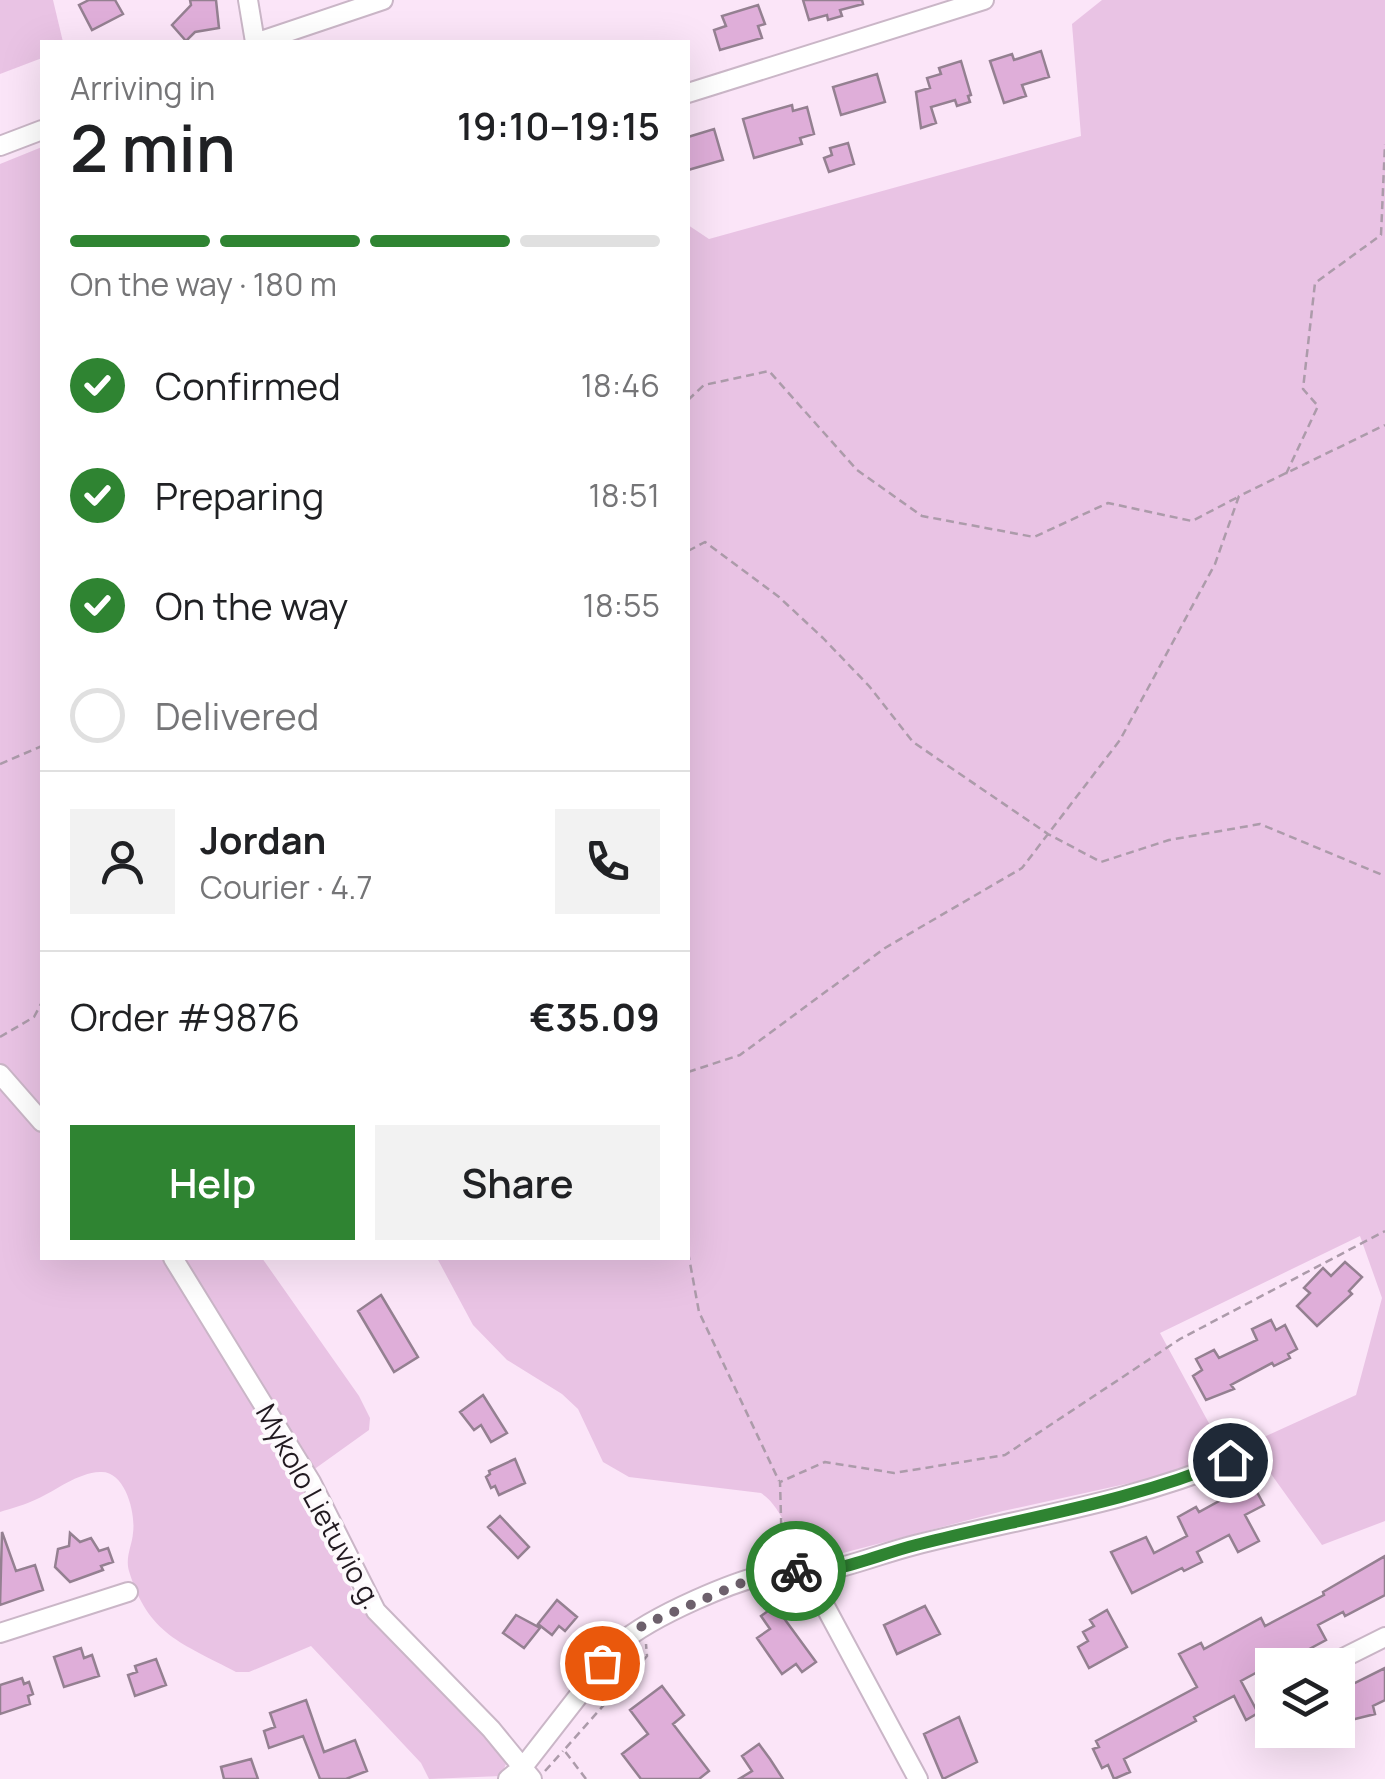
<!DOCTYPE html>
<html lang="en">
<head>
<meta charset="utf-8">
<style>
	:root { --surface:#fff; --page:#f2f2f2; --text:#202124; --muted:#757577; --line:#e0e0e0; --accent:#2f8432 }
	body { margin:0; font-family:Manrope,sans-serif; background:var(--page); color:var(--text); height:100vh; display:flex; flex-direction:column; font-size:38px; white-space:nowrap }
	* { box-sizing:border-box; margin:0 }
	p { font-size:32px; color:var(--muted) }
	.icon { flex:none; width:55px; height:55px; fill:none; stroke:currentColor; stroke-width:2; stroke-linecap:round; stroke-linejoin:round }
	.map { position:relative; flex:1; overflow:hidden }
	.details { position:absolute; left:40px; top:40px; width:650px; height:1220px; display:flex; flex-direction:column; background:var(--surface); border-radius:0px; box-shadow:0 10px 40px #0002 }
	.details>* { flex:none }
	.buttons { position:absolute; left:1255px; top:1648px; display:grid; gap:20px }
	.buttons a { display:grid; place-items:center; width:100px; height:100px; border-radius:0px; background:var(--surface); box-shadow:0 10px 40px #0002; font-size:50px }
	.pin { position:absolute; display:grid; place-items:center; width:85px; height:85px; color:#fff; margin:-42px; border:5px solid #fff; border-radius:50%; box-shadow:0 2px 10px #0007 }
	.courier { position:absolute; display:grid; place-items:center; width:100px; height:100px; margin:-50px; border:8px solid #2f8432; border-radius:50%; background:#fff; color:#222; box-shadow:0 2px 12px #0007 }
	.overview em { font-style:normal; font-weight:600 }
	.overview div { display:flex; flex-direction:column-reverse }
	.overview { display:flex; align-items:center; justify-content:space-between; height:170px; padding:0 30px }
	h1 { font-size:65px; font-weight:600; line-height:75px }
	.bar { display:grid; grid-template-columns:repeat(4,1fr); gap:15px 10px; align-content:center; height:120px; padding:0 30px }
	.bar i { height:12px; border-radius:8px; background:var(--line) }
	.bar .current { background:var(--accent) }
	.bar p { grid-column:span 4 }
	.line { display:flex; align-items:center; gap:25px; padding:0 30px; border-top:2px solid var(--line) }
	.line div { flex:1 }
	.round { display:grid; place-items:center; flex:none; width:105px; height:105px; border-radius:0px; background:var(--page) }
	ol { padding:0 30px; list-style:none }
	li { display:flex; align-items:center; gap:30px; height:110px }
	li p { margin-inline-start:auto }
	li .icon { padding:10px; border-radius:50%; background:var(--accent); color:#fff; stroke-width:4 }
	li:last-child { color:var(--muted) }
	li i { width:55px; height:55px; border:5px solid var(--line); border-radius:50% }
	.action { display:flex; gap:20px; margin-top:auto; padding:20px 30px }
	.action a { flex:1; height:115px; border-radius:0px; background:var(--accent); color:#fff; font-size:40px; font-weight:600; line-height:115px; text-align:center }
	.action a+a { background:var(--page); color:var(--text) }
	.map>svg:first-child { display:block }
	.green { fill:#e9c3e4; fill-rule:evenodd }
	.building { fill:#dfaed9; stroke:#948091; stroke-width:2.5 }
	.lines { fill:none; stroke-linecap:round; stroke-linejoin:round }
	.minor-casing { stroke:#cab6c7; stroke-width:22 }
	.path { stroke:#ac9baa; stroke-width:2.5; stroke-dasharray:8 5; stroke-linecap:butt }
	.minor { stroke:#fff; stroke-width:18 }
	.done { stroke:#6d606c; stroke-width:10; stroke-dasharray:0 18 }
	.route { stroke:#2f8432; stroke-width:12 }
	.labels { text-anchor:middle; dominant-baseline:central; stroke-width:8; stroke-linejoin:round; paint-order:stroke }
	.street-label { font-size:28px; fill:#211920; stroke:#fdf9fc }
</style>
</head>
<body>
<div class="map">
<svg width="1385" height="1779" viewBox="0 0 1385 1779">
	<rect width="100%" height="100%" fill="#fbe5f8"/>
	<path class="green" d="M0 0H53L63 42H42V58L0 74Z
		M1102 0H1385V1521L1322 1545 1266 1467 1225 1462 1003 1511 820 1559H808C787 1540 785 1509 761 1493L629 1477 603 1462 578 1409 562 1394 507 1360 473 1325 437 1258H688V225L709 239 1081 136 1072 24ZM1360 1236 1382 1298 1356 1395 1229 1453 1211 1427 1160 1333Z
		M42 147V1258H262L359 1396 370 1418 369 1430 302 1478 355 1597 483 1728 504 1755 506 1764 501 1776 429 1779 421 1763 311 1646 249 1672H236C182 1643 148 1635 129 1571 125 1557 132 1546 133 1533 136 1513 125 1470 100 1472 77 1473 57 1490 37 1499 25 1505 12 1508 0 1512V164Z"/>
	<path class="building" d="M89 0H115L123 14 92 30 79 5Z
		M190 0H216L219 28 195 32 186 41 172 25 191 5Z
		M803 0H862L863 4 840 10 842 16 828 20 827 15 809 20Z
		M758 5 765 24 758 26 762 38 720 50 714 30 726 26 722 16Z
		M1041 51 1049 77 1022 85 1026 96 1004 103 990 61 1012 54 1014 60Z
		M961 61 971 95 968 96 970 102 957 106 955 100 931 107 936 123 921 128 916 92 930 88 927 78 941 74 939 68Z
		M877 74 885 102 841 115 833 87Z
		M792 105 793 111 807 107 814 134 800 138 802 144 754 158 743 119Z
		M714 129 723 160 688 170V137Z
		M848 143 854 164 829 172 824 158 832 155 830 148Z
		M1345 1262 1362 1277 1349 1291 1352 1294 1317 1326 1297 1306 1310 1293 1304 1288 1323 1268 1331 1276Z
		M381 1295 418 1357 394 1372 358 1311Z
		M1271 1320 1276 1330 1285 1325 1297 1349 1288 1354 1290 1358 1274 1366 1272 1363 1231 1385 1234 1389 1206 1400 1193 1376 1202 1370 1196 1359 1214 1350 1219 1358 1257 1340 1252 1329Z
		M483 1395 507 1433 491 1442 481 1425 474 1430 460 1412Z
		M515 1459 525 1483 499 1495 495 1486 491 1488 486 1477 490 1474 489 1471Z
		M1252 1483 1264 1505 1245 1515 1259 1541 1238 1552 1229 1535 1197 1552 1202 1562 1184 1571 1182 1568 1132 1593 1111 1552 1146 1537 1154 1553 1187 1536 1178 1517 1196 1507 1199 1512Z
		M500 1516 529 1547 518 1558 488 1527Z
		M2 1532 16 1571 35 1565 43 1590 0 1605Z
		M70 1533 80 1542 91 1538 99 1551 108 1548 113 1562 101 1566 103 1570 70 1582 55 1567 58 1549 69 1546Z
		M1385 1556V1595L1345 1616 1343 1612 1318 1625 1326 1640 1298 1655 1296 1651 1241 1681 1258 1713 1246 1720 1234 1696 1194 1717 1196 1721 1124 1759 1130 1772 1114 1779 1108 1765 1102 1768 1093 1749 1099 1747 1096 1741 1197 1687 1179 1654 1201 1643 1204 1649 1261 1618 1265 1626 1324 1595 1323 1592Z
		M557 1600 577 1617 565 1631 559 1626 552 1635 538 1624Z
		M775 1606 816 1662 802 1672 796 1664 782 1674 757 1638 770 1629 761 1616Z
		M925 1606 940 1634 897 1654 884 1625Z
		M1107 1610 1127 1647 1089 1668 1078 1647 1088 1641 1083 1632 1094 1626 1090 1620Z
		M516 1615 540 1628 524 1648 503 1633Z
		M81 1648 84 1658 92 1655 99 1676 64 1687 54 1657Z
		M156 1659 166 1685 135 1696 128 1675 137 1672 135 1666Z
		M1385 1668V1700L1373 1706 1375 1714 1343 1722 1341 1714 1338 1716V1696L1347 1691 1345 1688Z
		M22 1678 24 1684 29 1682 33 1694 28 1696 30 1704 0 1714V1685Z
		M662 1686 684 1715 673 1724 709 1771 699 1779H641L622 1754 648 1734 630 1710Z
		M306 1700 324 1752 355 1740 367 1771 346 1779H320L303 1736 269 1748 264 1731 275 1727 270 1713Z
		M959 1717 977 1762 943 1779 924 1734Z
		M759 1744 770 1759 783 1779H739L752 1771 742 1756Z
		M251 1759 258 1779H224L221 1767Z"/>
	<g class="lines">
		<g class="minor-casing">
			<path id="minor" d="M248 0 255 42
				M258 42 383 0
				M688 93 984 0
				M0 146 42 130
				M0 1074 42 1122
				M173 1258 311 1482 376 1611 491 1729 532 1779
				M816 1574 819 1595 918 1779
				M0 1633 128 1592
				M1329 1665 1385 1637
				M508 1779 523 1767 618 1645C650 1617 739 1577 783 1571 795 1570 808 1575 820 1572 852 1566 883 1553 915 1545 1021 1518 1128 1503 1229 1461"/>
		</g>
		<path class="path" d="M688 400 704 385 769 371 857 470 922 516 1034 537 1108 503 1192 521 1238 497
			M1286 474 1318 406 1303 389 1315 283 1381 235 1385 144
			M688 551 705 542 779 597 823 638 869 686 913 742 1048 834 1101 862 1169 840 1260 824 1385 876
			M0 764 42 746
			M0 1037 34 1017 42 1002
			M688 1072 740 1055 885 948 1022 868 1120 740 1215 564 1239 496 1385 425
			M688 1252 699 1312 779 1481
			M782 1552 780 1482 825 1462 894 1473 1005 1455 1180 1339 1385 1231
			M545 1771 563 1751
			M586 1779 564 1750 647 1656 646 1644"/>
		<use href="#minor" class="minor"/>
	</g>
	<g class="lines">
		<path class="done" d="M602 1663 635 1630 648 1623 751 1579 796 1571"/>
		<path class="route" d="M796 1571C836 1575 876 1555 916 1545 1021 1518 1128 1503 1230 1460"/>
	</g>
	<g class="labels">
		<g class="street-label">
			<text transform="translate(320 1506) rotate(61)">Mykolo Lietuvio g.</text>
		</g>
	</g>
</svg>
<div class="buttons">
<a><svg class="icon" aria-label="layers" viewBox="0 0 24 24"><path d="M12 4l9 5-9 5-9-5zM3 14l9 5 9-5"/></svg></a>
</div>
<div class="pin" style="left:602px;top:1663px;background:#ea580c"><svg class="icon" aria-label="bag" viewBox="0 0 24 24"><path d="M5 8h14l-1 12H6zM9 8a3 3 0 0 1 6 0"/></svg></div>
<div class="pin" style="left:1230px;top:1460px;background:#1f2937"><svg class="icon" aria-label="home" viewBox="0 0 24 24"><path d="M3 11l9-7 9 7M6 9v11h12V9"/></svg></div>
<div class="courier" style="left:796px;top:1571px"><svg class="icon" aria-label="bike" viewBox="0 0 24 24"><circle cx="6" cy="16" r="4"/><circle cx="18" cy="16" r="4"/><path d="M6 16l4-8h5l3 8M10 8l3 8H6M13 5h3"/></svg></div>
<section class="details">
<div class="overview"><div><h1>2 min</h1><p>Arriving in</p></div><em>19:10–19:15</em></div>
<div class="bar"><i class="current"></i><i class="current"></i><i class="current"></i><i></i><p>On the way · 180 m</p></div>
<ol>
<li><svg class="icon" aria-label="check" viewBox="0 0 24 24"><path d="M5 12l5 5 9-10"/></svg>Confirmed<p>18:46</p></li>
<li><svg class="icon" aria-label="check" viewBox="0 0 24 24"><path d="M5 12l5 5 9-10"/></svg>Preparing<p>18:51</p></li>
<li><svg class="icon" aria-label="check" viewBox="0 0 24 24"><path d="M5 12l5 5 9-10"/></svg>On the way<p>18:55</p></li>
<li><i></i>Delivered</li>
</ol>
<div class="line" style="height:180px"><a class="round"><svg class="icon" aria-label="person" viewBox="0 0 24 24"><circle cx="12" cy="8" r="4"/><path d="M4 21q1-7 8-7t8 7"/></svg></a><div><b>Jordan</b><p>Courier · 4.7</p></div><a class="round"><svg class="icon" aria-label="phone" viewBox="0 0 24 24"><path d="M5 4h4l2 5-3 2q2 4 5 5l2-3 5 2v4C11 20 4 13 5 4z"/></svg></a></div>
<div class="line" style="height:130px"><div>Order #9876</div><b>€35.09</b></div>
<div class="action"><a>Help</a><a>Share</a></div>
</section>
</div>
</body>
</html>
